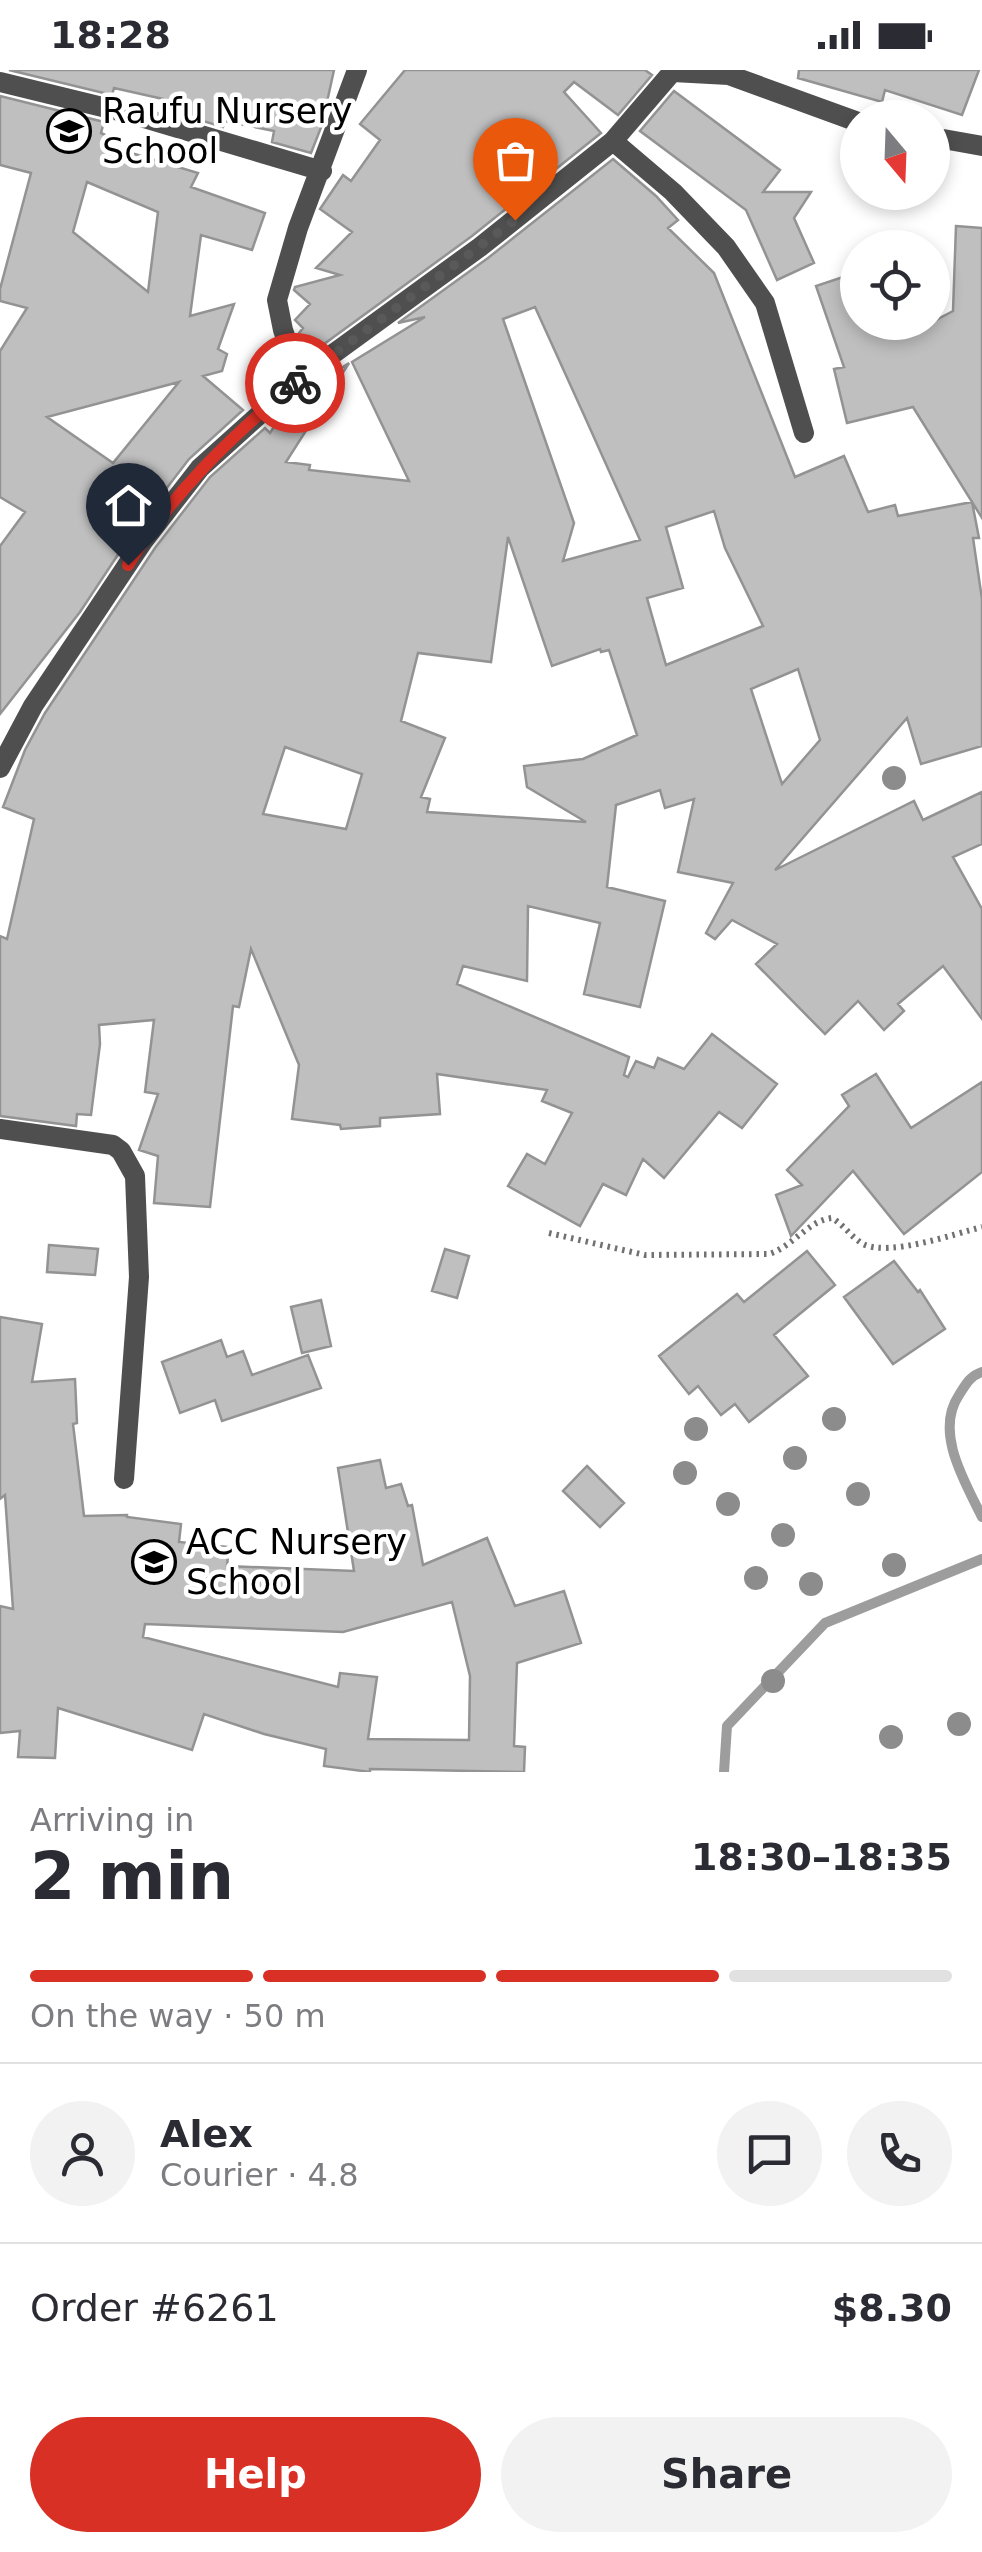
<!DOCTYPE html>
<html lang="en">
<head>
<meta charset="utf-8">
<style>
	:root { --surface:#fff; --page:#f2f2f3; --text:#2b2b33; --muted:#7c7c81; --line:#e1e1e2; --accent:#d93025 }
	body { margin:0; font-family:"DejaVu Sans",sans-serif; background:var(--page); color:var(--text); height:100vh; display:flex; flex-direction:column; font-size:38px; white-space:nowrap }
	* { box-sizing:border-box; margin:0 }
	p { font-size:32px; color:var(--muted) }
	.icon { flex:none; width:55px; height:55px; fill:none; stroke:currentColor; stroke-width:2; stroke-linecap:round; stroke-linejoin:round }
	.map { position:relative; height:1702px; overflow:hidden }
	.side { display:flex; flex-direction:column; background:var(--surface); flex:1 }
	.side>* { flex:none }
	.needle { width:65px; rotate:161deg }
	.fabs { position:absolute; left:840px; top:30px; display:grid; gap:20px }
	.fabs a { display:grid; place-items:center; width:110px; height:110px; border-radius:50%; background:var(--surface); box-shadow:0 5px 15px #0003; font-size:50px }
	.pin { position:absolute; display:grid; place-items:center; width:85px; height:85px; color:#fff; margin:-102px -42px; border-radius:50% 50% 50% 0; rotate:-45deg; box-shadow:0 0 10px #0007 }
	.pin .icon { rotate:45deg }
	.courier { position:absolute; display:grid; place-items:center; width:100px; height:100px; margin:-50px; border:8px solid #d93025; border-radius:50%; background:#fff; color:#222; box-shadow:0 2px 12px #0007 }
	.head em { font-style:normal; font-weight:800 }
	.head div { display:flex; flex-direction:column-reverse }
	.head { display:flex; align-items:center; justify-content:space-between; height:170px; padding:0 30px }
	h1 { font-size:65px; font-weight:800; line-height:75px }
	.bar { display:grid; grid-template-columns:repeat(4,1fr); gap:15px 10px; align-content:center; height:120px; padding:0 30px }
	.bar i { height:12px; border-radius:8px; background:var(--line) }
	.bar .current { background:var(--accent) }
	.bar p { grid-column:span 4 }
	.line { display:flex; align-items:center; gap:25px; padding:0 30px; border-top:2px solid var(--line) }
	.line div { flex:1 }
	.round { display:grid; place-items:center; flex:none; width:105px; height:105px; border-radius:52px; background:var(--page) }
	.action { display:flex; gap:20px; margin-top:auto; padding:20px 30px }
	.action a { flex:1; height:115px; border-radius:60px; background:var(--accent); color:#fff; font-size:40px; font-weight:800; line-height:115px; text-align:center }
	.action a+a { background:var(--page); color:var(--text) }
	.status { display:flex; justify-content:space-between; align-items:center; height:70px; padding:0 50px; background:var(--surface); direction:ltr }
	.status svg { height:28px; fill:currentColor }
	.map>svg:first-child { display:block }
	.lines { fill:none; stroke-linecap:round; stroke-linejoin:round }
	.stream { stroke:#9d9d9d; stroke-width:10 }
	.building { fill:#bfbfbf; stroke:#939393; stroke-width:2.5; fill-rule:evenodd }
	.path { stroke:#717171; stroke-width:6; stroke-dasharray:2.5 5; stroke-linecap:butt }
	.minor { stroke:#4f4f4f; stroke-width:20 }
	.tree { fill:#8c8c8c }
	.done { stroke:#595959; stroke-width:10; stroke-dasharray:0 18 }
	.route { stroke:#d93025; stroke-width:12 }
	.labels { text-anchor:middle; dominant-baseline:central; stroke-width:9; stroke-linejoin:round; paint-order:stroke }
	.poi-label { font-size:35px; fill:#000; stroke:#fff; text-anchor:start }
</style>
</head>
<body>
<div class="status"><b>18:28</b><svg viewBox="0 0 49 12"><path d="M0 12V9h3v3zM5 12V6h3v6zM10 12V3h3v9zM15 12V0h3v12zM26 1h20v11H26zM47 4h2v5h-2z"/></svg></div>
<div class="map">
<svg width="982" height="1702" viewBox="0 0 982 1702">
	<rect width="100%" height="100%" fill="#fff"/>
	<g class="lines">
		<path class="stream" d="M982 1302C970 1306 966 1314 959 1325 934 1362 965 1412 982 1447
			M724 1702 727 1656 825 1553 982 1489"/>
	</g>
	<path class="building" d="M9 0H334L322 55 311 83 272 72 274 61 225 51 223 57 169 41 172 31 114 18 112 25Z
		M405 0H645L652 5 618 45 574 12 564 22 601 63 472 166 324 274 304 279 299 263 303 258 295 250 310 234 294 220 295 217 340 205 316 198 352 162 320 139 343 105 351 111 380 70 360 54Z
		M799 0H979L962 45 885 20 882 32 798 8Z
		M674 21 780 100 763 122H811L794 148 814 193 777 210 746 140 640 61Z
		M0 26 104 52 101 63 120 72 118 79 198 103 191 117 265 143 252 180 201 165 190 246 234 234 218 279 227 284 222 301 203 306 243 340 189 389 133 462 80 542 0 644V476L25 442 0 427V281L27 238 0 231V219L31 103 0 95ZM87 112 158 142 148 222 73 162ZM179 312 113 393 47 347Z
		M613 89 656 126 678 150 668 158 714 203 795 407 844 386 868 442 895 435 898 446 972 432 979 468H973L982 529V676L921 694 907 648 775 800 914 731 923 750 982 722V774L953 787 982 839V949L943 896 898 934 904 941 884 960 858 931 825 964 756 894 777 874 732 850 715 869 706 863 733 813 678 802 694 729 665 738 660 720 616 735 607 817 665 831 640 937 584 924 600 853 528 836 527 911 463 896 457 914 629 987 624 1005 628 1007 636 991 654 998 658 988 684 999 712 964 777 1014 742 1058 719 1042 664 1108 643 1089 626 1125 603 1114 580 1156 508 1116 527 1084 545 1094 572 1043 542 1031 547 1020 437 1004 440 1044 380 1048V1056L341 1059 340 1055 292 1049 299 995 251 879 239 937 233 936 210 1137 154 1133 158 1086 139 1080 158 1024 145 1022 154 950 99 955 100 974 91 1045 77 1044 76 1056 0 1046V866L7 869 34 749 3 737 25 680 45 643 155 478 210 407 265 358 270 363 284 341 316 314 349 293 286 392 310 395 309 400 409 411 352 292 425 247 398 253 488 188ZM535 237 584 345 640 470 563 491 574 453 503 249ZM714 441 725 478 763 556 666 595 647 528 683 518 666 457ZM508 467 552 596 600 579 601 582 609 580 637 665 583 689 524 696 527 717 586 752 427 742 430 729 421 727 445 668 401 651 418 583 491 592ZM798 599 820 670 782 714 751 619ZM285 677 362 704 346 759 263 744Z
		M956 156 982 158V448L913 337 847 353 834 299 844 297 816 216 858 202V252H932L953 241Z
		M876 1004 911 1058 982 1012V1102L904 1164 853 1101 791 1166 776 1125 802 1115 787 1100 849 1036 842 1025Z
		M49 1175 98 1179 95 1205 47 1202Z
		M445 1179 469 1186 457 1228 432 1221Z
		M807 1181 835 1215 774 1265 808 1306 749 1352 735 1334 721 1345 698 1316 689 1324 659 1286 737 1224 744 1232Z
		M894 1191 918 1222 920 1220 945 1259 893 1294 844 1227Z
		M321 1230 331 1276 302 1283 291 1237Z
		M0 1247 42 1254 32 1312 75 1309 77 1353 73 1354 84 1446 127 1445V1447L181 1454 179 1472 229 1477 227 1496 354 1501 338 1398 380 1390 386 1418 401 1414 408 1436 412 1435 423 1495 487 1468 515 1536 564 1521 581 1573 517 1593 514 1676 525 1677 524 1702 370 1699V1702L324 1696 326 1679 264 1664 204 1644 192 1680 58 1638 55 1688 18 1687 20 1661 0 1663V1536L13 1539 5 1425 0 1429ZM452 1532 470 1606 469 1670 368 1669 377 1607 340 1603 338 1617 143 1567 145 1554 343 1562Z
		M221 1270 227 1287 243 1281 252 1305 308 1285 321 1318 222 1351 215 1330 180 1343 162 1292Z
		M587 1396 624 1433 600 1457 563 1421Z"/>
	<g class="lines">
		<path class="path" d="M549 1163 645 1185 769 1184C792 1177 809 1150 832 1148 844 1155 851 1167 863 1174 889 1187 954 1164 982 1157"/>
		<path class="minor" d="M673 2 729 5 858 52
			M0 12 127 43 322 101
			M932 67 982 76
			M613 71 673 122 726 177 765 233 804 363
			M300 308 283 260 277 230 298 158 357 0
			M0 698 33 636 144 470 200 398 300 308 480 177 613 71 674 0
			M0 1059 113 1075 121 1081 135 1106 139 1207 124 1409"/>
	</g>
	<g class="tree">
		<circle cx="894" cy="708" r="12"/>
		<circle cx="834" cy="1349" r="12"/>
		<circle cx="696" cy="1359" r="12"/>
		<circle cx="795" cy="1388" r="12"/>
		<circle cx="685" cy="1403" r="12"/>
		<circle cx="858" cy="1424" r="12"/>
		<circle cx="728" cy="1434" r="12"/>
		<circle cx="783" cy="1465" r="12"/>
		<circle cx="894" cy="1495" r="12"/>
		<circle cx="756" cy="1508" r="12"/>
		<circle cx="811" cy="1514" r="12"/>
		<circle cx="773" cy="1611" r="12"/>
		<circle cx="959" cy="1654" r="12"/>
		<circle cx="891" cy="1667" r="12"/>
	</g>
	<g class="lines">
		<path class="done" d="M295 313 515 150"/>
		<path class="route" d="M128 495C173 422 230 368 295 313"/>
	</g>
	<defs>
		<g id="school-ring" transform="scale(2.25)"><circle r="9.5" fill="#fff" stroke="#000" stroke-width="1.5"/><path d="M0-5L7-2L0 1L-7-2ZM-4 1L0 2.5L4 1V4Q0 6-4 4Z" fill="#000"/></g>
	</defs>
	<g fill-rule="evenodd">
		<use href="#school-ring" x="69" y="61"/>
		<use href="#school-ring" x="154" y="1492"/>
	</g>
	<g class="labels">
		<g class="poi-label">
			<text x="102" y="41">Raufu Nursery<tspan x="102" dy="40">School</tspan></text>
			<text x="186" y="1472">ACC Nursery<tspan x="186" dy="40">School</tspan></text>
		</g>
	</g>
</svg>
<div class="fabs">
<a><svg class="needle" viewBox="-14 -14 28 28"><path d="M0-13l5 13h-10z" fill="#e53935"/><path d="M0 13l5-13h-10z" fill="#7c7c81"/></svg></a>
<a><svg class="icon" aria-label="locate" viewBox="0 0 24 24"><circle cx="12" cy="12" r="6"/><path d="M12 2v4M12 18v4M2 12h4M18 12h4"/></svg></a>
</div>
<div class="pin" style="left:515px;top:150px;background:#ea580c"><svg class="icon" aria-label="bag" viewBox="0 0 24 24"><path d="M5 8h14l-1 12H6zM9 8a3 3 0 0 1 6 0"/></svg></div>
<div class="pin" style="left:128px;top:495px;background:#1f2937"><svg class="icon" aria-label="home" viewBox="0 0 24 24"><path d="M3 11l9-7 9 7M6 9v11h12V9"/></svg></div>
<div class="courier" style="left:295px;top:313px"><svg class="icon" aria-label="bike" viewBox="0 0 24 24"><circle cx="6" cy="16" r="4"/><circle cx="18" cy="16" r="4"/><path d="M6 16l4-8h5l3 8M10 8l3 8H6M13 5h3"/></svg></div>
</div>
<section class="side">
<div class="head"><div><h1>2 min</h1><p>Arriving in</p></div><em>18:30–18:35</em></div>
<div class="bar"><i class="current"></i><i class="current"></i><i class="current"></i><i></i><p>On the way · 50 m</p></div>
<div class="line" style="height:180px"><a class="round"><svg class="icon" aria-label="person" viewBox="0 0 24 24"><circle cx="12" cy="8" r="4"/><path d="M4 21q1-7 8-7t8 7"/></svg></a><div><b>Alex</b><p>Courier · 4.8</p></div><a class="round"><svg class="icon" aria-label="chat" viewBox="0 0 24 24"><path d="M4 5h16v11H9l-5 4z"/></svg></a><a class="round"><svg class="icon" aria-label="phone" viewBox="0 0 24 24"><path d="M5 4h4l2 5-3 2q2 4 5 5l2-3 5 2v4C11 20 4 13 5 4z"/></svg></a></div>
<div class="line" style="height:130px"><div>Order #6261</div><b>$8.30</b></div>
<div class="action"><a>Help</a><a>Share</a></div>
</section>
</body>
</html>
